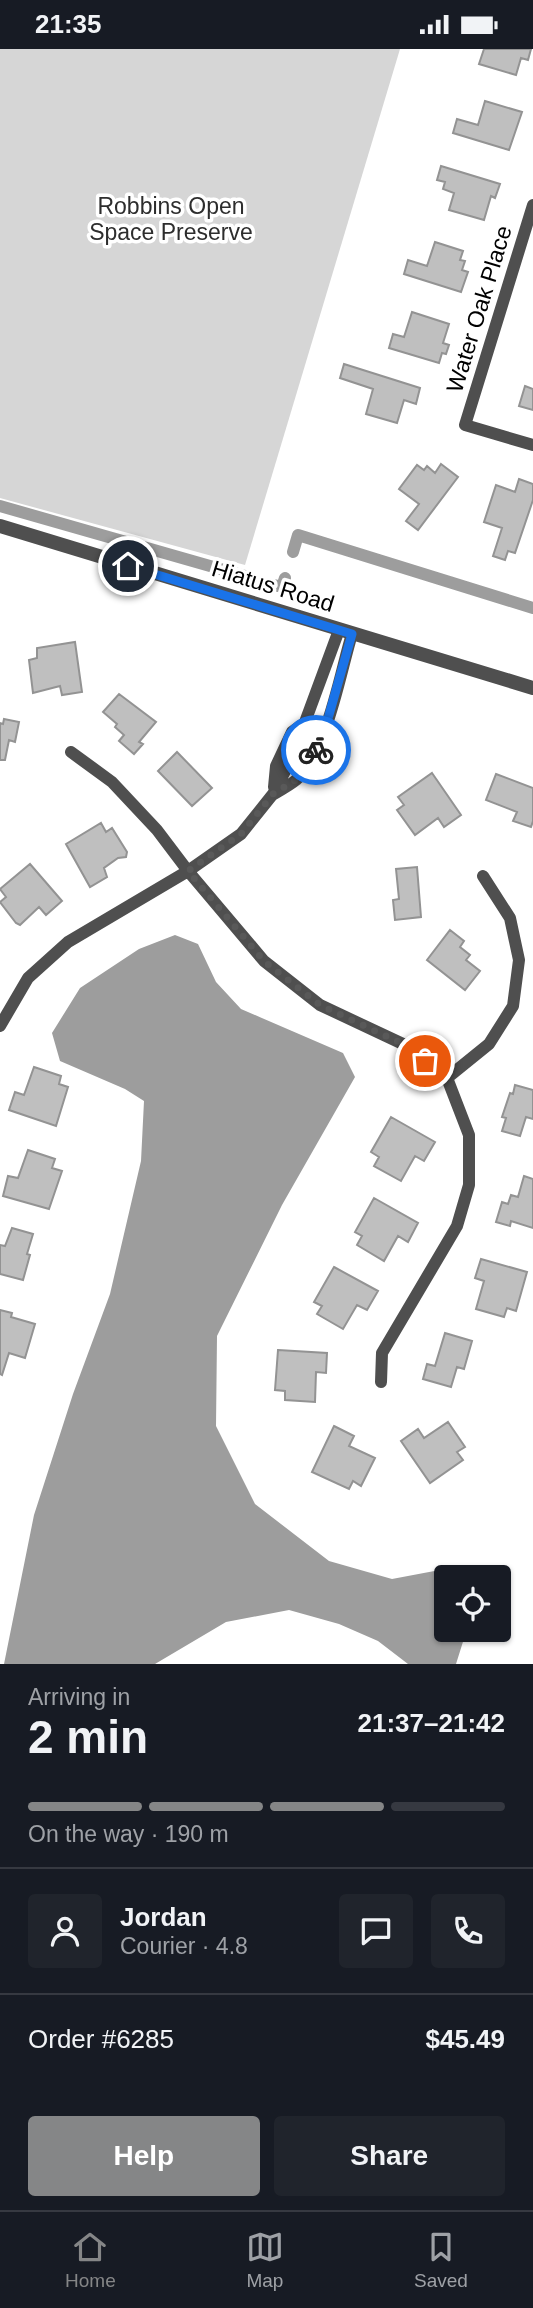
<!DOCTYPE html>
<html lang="en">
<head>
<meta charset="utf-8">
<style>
	:root { --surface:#171b24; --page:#20242c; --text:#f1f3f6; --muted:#9ea1a6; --line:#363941; --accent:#858687 }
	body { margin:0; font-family:Helvetica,sans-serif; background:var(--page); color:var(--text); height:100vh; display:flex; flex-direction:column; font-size:26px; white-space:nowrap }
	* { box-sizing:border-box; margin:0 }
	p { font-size:23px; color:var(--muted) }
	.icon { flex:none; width:38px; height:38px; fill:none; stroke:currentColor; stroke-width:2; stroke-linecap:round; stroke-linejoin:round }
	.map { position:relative; height:1615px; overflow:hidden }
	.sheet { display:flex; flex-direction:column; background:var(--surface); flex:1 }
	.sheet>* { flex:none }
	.tools { position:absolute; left:434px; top:1516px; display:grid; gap:14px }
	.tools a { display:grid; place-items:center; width:77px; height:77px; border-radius:7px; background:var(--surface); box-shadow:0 2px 5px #0004; font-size:35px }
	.pin { position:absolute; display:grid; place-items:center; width:60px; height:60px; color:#fff; margin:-30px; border:4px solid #fff; border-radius:50%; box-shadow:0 2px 7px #0007 }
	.courier { position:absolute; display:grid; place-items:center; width:70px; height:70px; margin:-35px; border:5px solid #1a73e8; border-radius:50%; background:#fff; color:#222; box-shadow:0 2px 9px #0007 }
	.head em { font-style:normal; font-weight:600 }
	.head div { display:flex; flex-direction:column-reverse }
	.head { display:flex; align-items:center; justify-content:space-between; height:119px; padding:0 28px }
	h1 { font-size:46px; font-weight:600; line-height:52px }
	.bar { display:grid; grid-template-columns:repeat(4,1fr); gap:10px 7px; align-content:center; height:84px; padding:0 28px }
	.bar i { height:9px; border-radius:5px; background:var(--line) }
	.bar .selected { background:var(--accent) }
	.bar p { grid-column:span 4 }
	.line { display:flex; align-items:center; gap:18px; padding:0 28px; border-top:2px solid var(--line) }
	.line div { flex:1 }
	.round { display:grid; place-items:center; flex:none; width:74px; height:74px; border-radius:7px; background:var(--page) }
	.cta { display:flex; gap:14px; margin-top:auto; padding:14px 28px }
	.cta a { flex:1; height:80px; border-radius:7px; background:var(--accent); color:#fff; font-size:28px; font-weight:600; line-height:80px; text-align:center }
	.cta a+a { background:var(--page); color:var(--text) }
	.status { display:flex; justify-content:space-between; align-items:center; height:49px; padding:0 35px; background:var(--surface); direction:ltr }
	.status svg { height:19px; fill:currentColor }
	.tab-bar { display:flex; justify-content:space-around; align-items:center; height:98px; border-top:2px solid var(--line); background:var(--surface); font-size:19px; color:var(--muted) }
	.tab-bar a { display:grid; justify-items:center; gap:4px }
	.tab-bar .selected { color:var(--accent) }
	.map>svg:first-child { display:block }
	.green { fill:#d6d6d6 }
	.water { fill:#9d9d9d }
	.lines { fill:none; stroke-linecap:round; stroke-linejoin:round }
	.canal { stroke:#9d9d9d; stroke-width:12 }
	.building { fill:#bfbfbf; stroke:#939393; stroke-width:2 }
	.minor { stroke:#4f4f4f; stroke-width:12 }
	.tertiary { stroke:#4f4f4f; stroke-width:14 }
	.done { stroke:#595959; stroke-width:7; stroke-dasharray:0 12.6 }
	.route { stroke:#1a73e8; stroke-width:9 }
	.labels { text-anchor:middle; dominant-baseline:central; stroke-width:7; stroke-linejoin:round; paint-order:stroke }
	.park-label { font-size:23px; fill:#2d2d2d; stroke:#fff }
	.street-label { font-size:23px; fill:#000; stroke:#fff }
</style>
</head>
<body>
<div class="status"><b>21:35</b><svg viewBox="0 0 49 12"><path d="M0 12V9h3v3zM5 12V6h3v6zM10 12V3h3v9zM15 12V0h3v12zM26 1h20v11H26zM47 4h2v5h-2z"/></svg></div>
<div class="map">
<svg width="533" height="1615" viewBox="0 0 533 1615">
	<rect width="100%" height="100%" fill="#fff"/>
	<path class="green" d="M0 0H400L245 516 0 449Z"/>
	<path class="water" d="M175 886 198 895 216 933 241 960 343 1004 355 1028 282 1156 217 1287 216 1377 255 1455 329 1512 392 1530 445 1520 473 1521 474 1528H446V1580H467L456 1615H408L378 1592 339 1575 289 1561 226 1573 155 1615H4L34 1466 73 1345 110 1245 141 1112 144 1052 125 1040 60 1012 52 984 80 939 139 900Z"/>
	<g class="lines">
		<path class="canal" d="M0 457 245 527
			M293 503 298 486 533 559
			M266 534 282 538 285 529"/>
	</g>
	<path class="building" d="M484 0H531L528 11 521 9 516 26 479 15Z
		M485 52 522 63 509 101 453 84 457 70 478 76Z
		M441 117 500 135 495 149 491 147 484 171 449 161 454 144 443 140 445 133 437 131Z
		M435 193 463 202 460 211 465 212 462 221 468 223 461 243 404 225 408 211 427 217Z
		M412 263 449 275 443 294 449 296 446 305 442 304 439 314 389 299 393 285 404 288Z
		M344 315 420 339 416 355 404 351 397 374 366 365 373 340 340 329Z
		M525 337 533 340V361L519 357Z
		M441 415 458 428 418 481 406 472 419 455 399 440 417 416 424 421 427 417 435 424Z
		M519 430 533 435V451L515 504 508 502 505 511 493 507 502 479 484 473 496 436 515 443Z
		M75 593 82 643 62 646 60 637 33 644 29 611 37 609V599Z
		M119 645 156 673 139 693 143 695 134 705 119 692 124 686 115 678 117 675 103 663Z
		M4 670 19 673 15 693 9 691 5 711H0V674L3 675Z
		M177 703 212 739 192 757 158 722Z
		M432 724 461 766 444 778 438 769 415 786 397 761 404 756 398 748Z
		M496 725 533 739V772L531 778 513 772 517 763 486 751Z
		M101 774 106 783 112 779 127 803 126 808 118 809 104 819 107 828 90 838 66 795Z
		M30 815 62 852 46 866 39 858 20 876 16 874 0 853 6 848 0 840Z
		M417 818 421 868 395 871 393 851 399 850 396 820Z
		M450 881 464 892 460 898 470 906 466 911 480 922 465 941 427 911Z
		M34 1018 61 1027 59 1035 68 1038 56 1077 9 1061 15 1043 24 1046Z
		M515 1036 533 1041V1070L526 1068 520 1087 502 1082 506 1069 502 1068 510 1044 513 1045Z
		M391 1068 435 1093 424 1112 415 1107 401 1132 374 1117 379 1108 371 1103Z
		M28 1101 55 1110 52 1119 62 1122 49 1160 3 1147 8 1127 18 1129Z
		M524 1127 533 1130V1179L511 1172 510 1177 496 1173 502 1153 508 1155 511 1146 518 1148Z
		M374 1149 418 1174 408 1193 398 1187 384 1212 357 1196 362 1187 355 1183Z
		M12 1179 33 1185 27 1205 30 1206 23 1231 0 1225V1196L5 1197Z
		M481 1210 527 1223 516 1262 507 1259 504 1268 476 1260 484 1232 475 1229Z
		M334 1218 378 1242 367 1261 357 1256 343 1280 317 1265 322 1257 314 1253Z
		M0 1261 12 1264 11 1268 35 1275 25 1309 9 1304 2 1326 0 1325Z
		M445 1284 472 1292 464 1320 457 1318 451 1338 423 1330 427 1315 435 1317Z
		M278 1301 327 1304 326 1324 316 1323 315 1353 285 1351V1342L275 1341Z
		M448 1373 465 1398 457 1403 463 1411 430 1434 401 1392 418 1380 424 1389Z
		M334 1377 354 1387 349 1397 375 1409 361 1437 353 1432 349 1440 312 1423Z"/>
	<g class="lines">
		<path class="minor" d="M533 156 465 376 533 396
			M71 703 112 733 157 781 188 822 264 912 320 956 403 995 447 1029
			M274 738 276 717 292 683 306 673
			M274 745C281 741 290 736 296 731 327 703 340 624 352 585
			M0 977 28 929 68 893 188 822 241 785 273 745 291 711 339 581
			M447 1029 489 995 513 957 519 911 510 869 483 827
			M381 1333 382 1304 457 1177 469 1136V1086L447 1029"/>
		<path class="tertiary" d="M0 477 533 639"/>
	</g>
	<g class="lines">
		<path class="done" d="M316 701 313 709 297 730 273 745 241 785 188 822 264 912 320 956 403 995 425 1012"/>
		<path class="route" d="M128 517 352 585 327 673 316 701"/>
	</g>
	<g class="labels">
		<g class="park-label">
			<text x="171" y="157">Robbins Open<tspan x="171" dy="26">Space Preserve</tspan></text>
		</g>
		<g class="street-label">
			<text transform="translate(479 260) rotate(-73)">Water Oak Place</text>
			<text transform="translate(273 537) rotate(17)">Hiatus Road</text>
		</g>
	</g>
</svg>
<div class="tools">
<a><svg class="icon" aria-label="locate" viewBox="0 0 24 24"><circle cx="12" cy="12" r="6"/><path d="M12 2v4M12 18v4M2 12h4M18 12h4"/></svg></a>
</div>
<div class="pin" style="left:425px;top:1012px;background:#ea580c"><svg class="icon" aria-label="bag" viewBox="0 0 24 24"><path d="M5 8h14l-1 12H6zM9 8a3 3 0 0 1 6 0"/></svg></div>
<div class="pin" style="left:128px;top:517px;background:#1f2937"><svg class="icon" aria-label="home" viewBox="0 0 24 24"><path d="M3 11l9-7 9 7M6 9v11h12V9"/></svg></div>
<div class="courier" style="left:316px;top:701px"><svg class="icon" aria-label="bike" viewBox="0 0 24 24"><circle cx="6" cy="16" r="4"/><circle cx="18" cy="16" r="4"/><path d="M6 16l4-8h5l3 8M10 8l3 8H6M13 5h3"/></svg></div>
</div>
<section class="sheet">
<div class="head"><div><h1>2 min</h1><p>Arriving in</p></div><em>21:37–21:42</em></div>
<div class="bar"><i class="selected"></i><i class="selected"></i><i class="selected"></i><i></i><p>On the way · 190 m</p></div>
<div class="line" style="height:126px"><a class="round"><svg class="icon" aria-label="person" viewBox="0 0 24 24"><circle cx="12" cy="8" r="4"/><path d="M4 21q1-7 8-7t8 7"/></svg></a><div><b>Jordan</b><p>Courier · 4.8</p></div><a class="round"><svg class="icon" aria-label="chat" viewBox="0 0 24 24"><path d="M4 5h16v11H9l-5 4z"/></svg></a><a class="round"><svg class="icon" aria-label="phone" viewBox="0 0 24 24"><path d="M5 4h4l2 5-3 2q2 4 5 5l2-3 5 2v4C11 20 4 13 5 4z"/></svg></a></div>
<div class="line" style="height:91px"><div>Order #6285</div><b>$45.49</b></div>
<div class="cta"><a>Help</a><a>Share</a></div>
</section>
<nav class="tab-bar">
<a class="selected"><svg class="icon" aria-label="home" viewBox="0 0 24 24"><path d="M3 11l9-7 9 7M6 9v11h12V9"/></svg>Home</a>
<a><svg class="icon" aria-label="map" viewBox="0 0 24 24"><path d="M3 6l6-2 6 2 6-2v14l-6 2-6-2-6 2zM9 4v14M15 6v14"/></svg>Map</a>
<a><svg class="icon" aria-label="saved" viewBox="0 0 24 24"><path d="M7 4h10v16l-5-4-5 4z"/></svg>Saved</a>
</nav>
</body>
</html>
